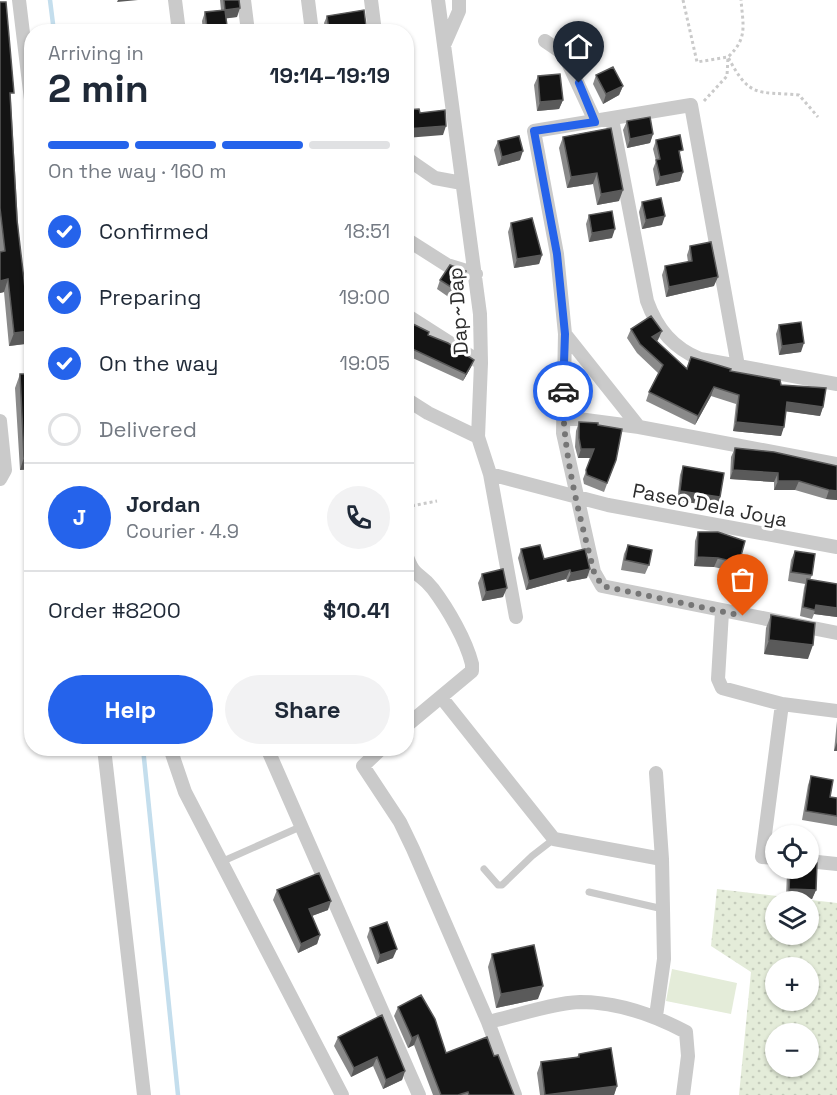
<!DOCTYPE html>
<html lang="en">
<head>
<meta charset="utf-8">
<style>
	:root { --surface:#fff; --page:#f2f2f3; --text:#1f2937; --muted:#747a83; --line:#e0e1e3; --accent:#2563eb }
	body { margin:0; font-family:"Space Grotesk",sans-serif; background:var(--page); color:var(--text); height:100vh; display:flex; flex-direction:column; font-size:22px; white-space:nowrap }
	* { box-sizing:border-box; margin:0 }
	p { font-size:20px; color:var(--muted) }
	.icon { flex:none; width:33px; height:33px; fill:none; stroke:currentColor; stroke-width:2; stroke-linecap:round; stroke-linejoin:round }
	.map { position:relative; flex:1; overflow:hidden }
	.details { position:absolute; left:24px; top:24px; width:390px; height:732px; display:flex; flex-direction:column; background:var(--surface); border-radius:24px; box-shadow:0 2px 4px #0004 }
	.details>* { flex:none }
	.buttons { position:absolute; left:765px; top:825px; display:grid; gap:12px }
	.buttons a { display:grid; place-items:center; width:54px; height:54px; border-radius:50%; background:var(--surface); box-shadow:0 2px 4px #0004; font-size:30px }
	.pin { position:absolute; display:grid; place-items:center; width:51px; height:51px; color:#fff; margin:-62px -26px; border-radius:50% 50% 50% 0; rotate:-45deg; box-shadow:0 0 6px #0007 }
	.pin .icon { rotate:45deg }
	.courier { position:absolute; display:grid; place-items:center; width:60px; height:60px; margin:-30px; border:4px solid #2563eb; border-radius:50%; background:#fff; color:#222; box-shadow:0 2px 8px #0007 }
	.headline em { font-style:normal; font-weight:700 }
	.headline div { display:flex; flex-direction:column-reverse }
	.headline { display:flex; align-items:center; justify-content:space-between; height:102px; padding:0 24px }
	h1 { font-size:39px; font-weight:700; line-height:45px }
	.bar { display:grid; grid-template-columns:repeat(4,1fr); gap:9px 6px; align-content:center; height:72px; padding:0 24px }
	.bar i { height:8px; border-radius:4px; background:var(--line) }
	.bar .on { background:var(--accent) }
	.bar p { grid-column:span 4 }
	.line { display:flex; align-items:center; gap:15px; padding:0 24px; border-top:2px solid var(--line) }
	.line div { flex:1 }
	.round { display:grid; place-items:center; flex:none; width:63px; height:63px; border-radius:32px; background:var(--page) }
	ol { padding:0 24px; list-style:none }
	li { display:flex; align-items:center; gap:18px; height:66px }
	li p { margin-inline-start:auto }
	li .icon { padding:6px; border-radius:50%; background:var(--accent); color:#fff; stroke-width:4 }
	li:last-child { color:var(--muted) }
	li i { width:33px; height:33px; border:3px solid var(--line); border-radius:50% }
	.cta { display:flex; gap:12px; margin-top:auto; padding:12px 24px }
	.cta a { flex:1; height:69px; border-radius:36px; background:var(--accent); color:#fff; font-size:24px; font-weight:700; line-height:69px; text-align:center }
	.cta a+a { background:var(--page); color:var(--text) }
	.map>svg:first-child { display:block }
	.grass { fill:url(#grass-dots); fill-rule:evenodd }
	.pitch { fill:#e4ecd9 }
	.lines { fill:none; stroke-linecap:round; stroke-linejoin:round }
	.stream { stroke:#c4deed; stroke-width:4.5 }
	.path { stroke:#cacaca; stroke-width:3; stroke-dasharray:3 3; stroke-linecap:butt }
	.service { stroke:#cacaca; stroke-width:7 }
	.minor { stroke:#cacaca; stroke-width:14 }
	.wall { fill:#8a8a8a }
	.shaded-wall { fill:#5a5a5a }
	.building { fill:#141414; stroke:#5a5a5a; stroke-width:1.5 }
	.done { stroke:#767676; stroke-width:6; stroke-dasharray:0 10.8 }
	.route { stroke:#2563eb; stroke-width:8 }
	.labels { text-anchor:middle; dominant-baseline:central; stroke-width:6; stroke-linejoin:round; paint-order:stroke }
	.street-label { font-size:20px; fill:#2d2d2d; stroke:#fff }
</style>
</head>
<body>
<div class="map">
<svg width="837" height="1095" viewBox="0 0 837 1095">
	<defs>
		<pattern id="grass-dots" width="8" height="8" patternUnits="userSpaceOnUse" patternTransform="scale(1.5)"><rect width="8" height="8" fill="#e4ecd9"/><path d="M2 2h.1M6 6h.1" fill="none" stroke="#c4cbbb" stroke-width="1.8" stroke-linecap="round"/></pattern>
	</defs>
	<rect width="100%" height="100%" fill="#fff"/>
	<path class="grass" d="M717 889 837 903V1095H739L751 972 711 946ZM776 902H808V934H776ZM776 968H808V1000H776ZM776 1034H808V1066H776Z"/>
	<path class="pitch" d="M672 969 737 983 731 1014 666 1001Z"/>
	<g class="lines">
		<path class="stream" d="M50 0 54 32
			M143 748 178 1095"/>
		<path class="path" d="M683 0 697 62 728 57C750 99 757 91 799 95L818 117
			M704 101 727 76 728 57C748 38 743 26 741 0
			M406 507 437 501"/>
		<path class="service" d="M221 862 300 827
			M484 869 498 885H502L532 856 554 839
			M589 892 663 909"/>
		<path class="minor" d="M19 0 32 108
			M175 0 179 32
			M244 0 248 32
			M308 0 312 32
			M371 0 375 32
			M438 0 480 314 481 363 478 437 490 474 516 617
			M545 41 564 54 595 121
			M445 43 459 11V0
			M612 119 647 301C657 329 673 348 700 359L837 384
			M406 158 435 178 462 183
			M406 239 447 265 476 274
			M406 315 481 363
			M565 334 639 427
			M738 366 691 105 534 131 557 254 565 334 563 433 594 572 602 586 837 633
			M406 399 428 413 478 437
			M563 417 639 427 837 464
			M0 421 5 470 0 479
			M490 474 608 505 837 547
			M406 554C415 580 419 571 433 589 448 609 466 640 472 664V671L406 726
			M722 612 718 679 722 688 782 704 837 711
			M441 697 554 839 662 859
			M104 748 144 1095
			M170 748 185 792 342 1095
			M267 748 419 1095
			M382 748 363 766 400 822 413 849 488 1022 515 1095
			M656 773 662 859 664 959 656 1016
			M776 858 762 857 782 704
			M808 861 837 864
			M488 1022C516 1016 552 1003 580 1002 617 1002 654 1015 686 1032L688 1056 683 1095"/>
	</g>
	<path class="wall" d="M220 0H239L237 17 226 18 227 26 225 32H203L202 21 205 12 221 10Z
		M0 2 11 101 25 344 9 346 4 292 0 293Z
		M327 16 364 32H326L324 23Z
		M596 75 623 86 619 95 603 104 593 84Z
		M538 76 563 100 559 109 537 111 534 85Z
		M627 121 653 134 650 143 627 148 623 130Z
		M611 128 619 201 597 205 593 184 567 188 559 148 563 137Z
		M656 140 680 158 683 172 680 181 656 186 653 169 656 161 653 149Z
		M498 141 520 160 498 166 494 150Z
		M642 202 662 225 642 229 639 212Z
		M589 215 612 238 589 242 586 224Z
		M511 223 542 255 539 264 514 268 508 232Z
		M690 246 714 286 666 297 662 275 665 266 688 262 687 255Z
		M466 271 463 280 450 298 437 289 440 280Z
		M406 316 411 323 428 335 474 360 471 367 463 381 406 355Z
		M779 325 801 352 779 355 776 334Z
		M631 329 658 340 657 341 686 369 691 357 730 371 781 385 823 407 820 416 786 411 781 436 733 431 736 404 711 396 695 425 646 401 649 392 658 373 637 353 627 338Z
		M20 374H32V469L20 470 15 388Z
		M579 422 598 425 616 460 604 492 584 484 583 479 591 458H578L575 447 576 431Z
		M735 448 837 466V500L826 499 795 490H774V482L730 479 731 457Z
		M683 466 720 497 717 506 677 501 680 475Z
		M698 532 739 563 736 572 714 567 694 566 695 541Z
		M628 545 649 565 645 574 621 570 624 554Z
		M521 549 544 559 587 578 567 582 566 579 526 590 518 558Z
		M795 551 812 575 810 580 837 584V617L814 614 812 619 800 616 804 588 805 584 788 581 791 560Z
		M482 574 503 597 482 601 478 583Z
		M771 615 808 659 764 654 766 628Z
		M837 721V751H834Z
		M811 776 830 797 837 798V826L802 820 808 785Z
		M788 868H808L816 890 812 899 786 898 787 871Z
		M277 890 328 910 312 916 320 935 317 944 298 953 273 900Z
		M370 928 393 958 377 964 367 937Z
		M492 954 538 999 496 1008 488 967Z
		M398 1007 446 1053 494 1056 514 1095H433L414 1045 408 1048 394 1016Z
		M338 1037 405 1071 402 1080 383 1089 373 1066 351 1077 334 1046Z
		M579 1054 617 1086 614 1095H540L537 1073 541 1062 577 1057Z"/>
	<path class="shaded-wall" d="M118 0H138L117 2Z
		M240 8 237 17 222 19 225 10Z
		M227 26 225 32H206L207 28Z
		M366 26 364 32H329V30Z
		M623 86 619 95 603 104 606 94Z
		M563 100 559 109 537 111 540 102Z
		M446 126 443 135 406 138V129Z
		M653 134 650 143 627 148 630 139Z
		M523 151 520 160 498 166 502 157Z
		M683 172 680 181 656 186 660 177Z
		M597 173 593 184 567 188 571 177Z
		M623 190 619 201 597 205 601 194Z
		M665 216 662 225 642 229 646 220Z
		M615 229 612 238 589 242 592 233Z
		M542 255 539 264 514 268 517 259Z
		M466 271 463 280 450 298 454 289Z
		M718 277 714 286 666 297 669 287Z
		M8 279 4 292 0 293V281Z
		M30 331 25 344 9 346 14 333Z
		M662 331 658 340 649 346 652 337Z
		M804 343 801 352 779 355 782 346Z
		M474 360 471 367 463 381 466 374Z
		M714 387 711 396 695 425 698 416Z
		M787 402 823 407 820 416 783 411Z
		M736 422 784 427 781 436 733 431Z
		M581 449H594L591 458H578Z
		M32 456V469L20 470 24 457Z
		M733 470 778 473 774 482 730 479Z
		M778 481H799L795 490H774Z
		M829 490 837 491V500L826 499Z
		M680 491 720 497 717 506 677 501Z
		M697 557 718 558 714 567 694 566Z
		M590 569 587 578 567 582 571 573Z
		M570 570 566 579 526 590 529 581Z
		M507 588 503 597 482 601 486 592Z
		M816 605 837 608V617L814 614Z
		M769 640 813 645 808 659 764 654Z
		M837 742V751H834Z
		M789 889 816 890 812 899 786 898Z
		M331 901 328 910 306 918 309 909Z
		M320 935 317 944 298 953 301 944Z
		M397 949 393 958 377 964 380 955Z
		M543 986 538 999 496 1008 501 994Z
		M418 1035 414 1045 408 1048 412 1038Z
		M377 1057 373 1066 351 1077 354 1068Z
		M405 1071 402 1080 383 1089 386 1080Z
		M617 1086 614 1095H545Z"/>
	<path class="building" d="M224 0H239L240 8 225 10Z
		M0 2H6L14 93H10L17 220 30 331 14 333 8 279 0 281V252L5 251 0 208Z
		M225 10 227 26 207 28 205 12Z
		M364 10 366 26 329 30 327 16Z
		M613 67 623 86 606 94 596 75Z
		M560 74 563 100 540 102 538 76Z
		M419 109 420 113 445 110 446 126 406 129V110Z
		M650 117 653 134 630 139 627 121Z
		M611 128 623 190 601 194 597 173 571 177 563 137Z
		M680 135 683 150 679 151 683 172 660 177 656 160 660 159 656 140Z
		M519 136 523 151 502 157 498 141Z
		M661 198 665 216 646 220 642 202Z
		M612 211 615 229 592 233 589 215Z
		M532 218 542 255 517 259 511 223Z
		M711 242 718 277 669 287 665 266 692 261 690 246Z
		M450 265 466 271 454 289 440 280Z
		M406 316 412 320 411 323 429 332 428 335 448 343 474 360 466 374 406 346Z
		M651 316 662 331 652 337 687 369 691 357 731 369 730 371 780 380 781 385 826 388 823 407 787 402 784 427 736 422 739 395 714 387 698 416 649 392 663 365 640 344 631 329Z
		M801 322 804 343 782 346 779 325Z
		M20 374H32V456L24 457Z
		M579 422 598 423V425L622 429 616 460 607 483 587 475 586 470 594 449H581L579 438Z
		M735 448 774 452 837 466V491L829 490 799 481H778V473L733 470Z
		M683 466 724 473 720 497 680 491Z
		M698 532H718L745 541 739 563 718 558 697 557Z
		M540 545 544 559 585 549 590 569 571 573 570 570 529 581 521 549Z
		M628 545 652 550 649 565 625 560Z
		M795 551 815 554 812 575 791 572Z
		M503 569 507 588 486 592 482 574Z
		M807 579 837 584V608L816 605 815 610 803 607Z
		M771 615 815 623 813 645 769 640Z
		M811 776 833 780 830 797 837 798V816L806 811Z
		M808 863H817L816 890 789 889 790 868H808Z
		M319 873 331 901 309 909 320 935 301 944 277 890Z
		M387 922 397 949 380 955 370 928Z
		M534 945 543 986 501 994 492 954Z
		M421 995 435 1019 446 1053 487 1037 494 1056 498 1055 514 1095H469L468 1092 458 1095H441L418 1035 412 1038 398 1007Z
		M382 1015 405 1071 386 1080 377 1057 354 1068 338 1037Z
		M611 1048 617 1086 545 1095 541 1062 579 1057V1054Z"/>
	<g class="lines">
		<path class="done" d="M563 391C562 453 579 513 594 572L602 586 743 616"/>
		<path class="route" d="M563 391 565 334 557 254 534 131 595 122 579 83"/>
	</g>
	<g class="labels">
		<g class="street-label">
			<text transform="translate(458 311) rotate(-94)">Dap~Dap</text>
			<text transform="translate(710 505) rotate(11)">Paseo Dela Joya</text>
		</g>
	</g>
</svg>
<div class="buttons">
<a><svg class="icon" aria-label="locate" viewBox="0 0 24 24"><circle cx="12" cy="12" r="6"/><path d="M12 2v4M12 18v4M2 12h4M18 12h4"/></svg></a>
<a><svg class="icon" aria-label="layers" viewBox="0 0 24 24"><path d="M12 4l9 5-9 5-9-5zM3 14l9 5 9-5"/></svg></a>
<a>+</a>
<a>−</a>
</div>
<div class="pin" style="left:743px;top:616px;background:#ea580c"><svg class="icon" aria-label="bag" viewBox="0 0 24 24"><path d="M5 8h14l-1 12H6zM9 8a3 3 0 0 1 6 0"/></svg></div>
<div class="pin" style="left:579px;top:83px;background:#1f2937"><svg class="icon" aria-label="home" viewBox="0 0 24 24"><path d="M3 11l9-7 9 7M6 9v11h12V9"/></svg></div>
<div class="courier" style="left:563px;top:391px"><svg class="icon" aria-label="car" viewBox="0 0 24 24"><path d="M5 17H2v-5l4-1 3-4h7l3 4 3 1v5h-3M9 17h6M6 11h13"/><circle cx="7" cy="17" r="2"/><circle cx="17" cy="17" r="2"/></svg></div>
<section class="details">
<div class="headline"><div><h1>2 min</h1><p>Arriving in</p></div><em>19:14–19:19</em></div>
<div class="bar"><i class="on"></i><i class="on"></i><i class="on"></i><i></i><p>On the way · 160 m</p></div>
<ol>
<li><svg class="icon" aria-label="check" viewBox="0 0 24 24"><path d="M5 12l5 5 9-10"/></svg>Confirmed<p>18:51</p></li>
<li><svg class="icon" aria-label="check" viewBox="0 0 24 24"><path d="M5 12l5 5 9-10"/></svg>Preparing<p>19:00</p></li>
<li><svg class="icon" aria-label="check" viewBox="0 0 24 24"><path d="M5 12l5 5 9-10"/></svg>On the way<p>19:05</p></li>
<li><i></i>Delivered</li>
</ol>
<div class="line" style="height:108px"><b class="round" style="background:var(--accent);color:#fff">J</b><div><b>Jordan</b><p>Courier · 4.9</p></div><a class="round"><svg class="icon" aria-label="phone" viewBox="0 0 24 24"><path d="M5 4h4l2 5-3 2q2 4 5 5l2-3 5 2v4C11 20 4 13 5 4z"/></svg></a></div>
<div class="line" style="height:78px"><div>Order #8200</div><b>$10.41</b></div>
<div class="cta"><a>Help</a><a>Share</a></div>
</section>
</div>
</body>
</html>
